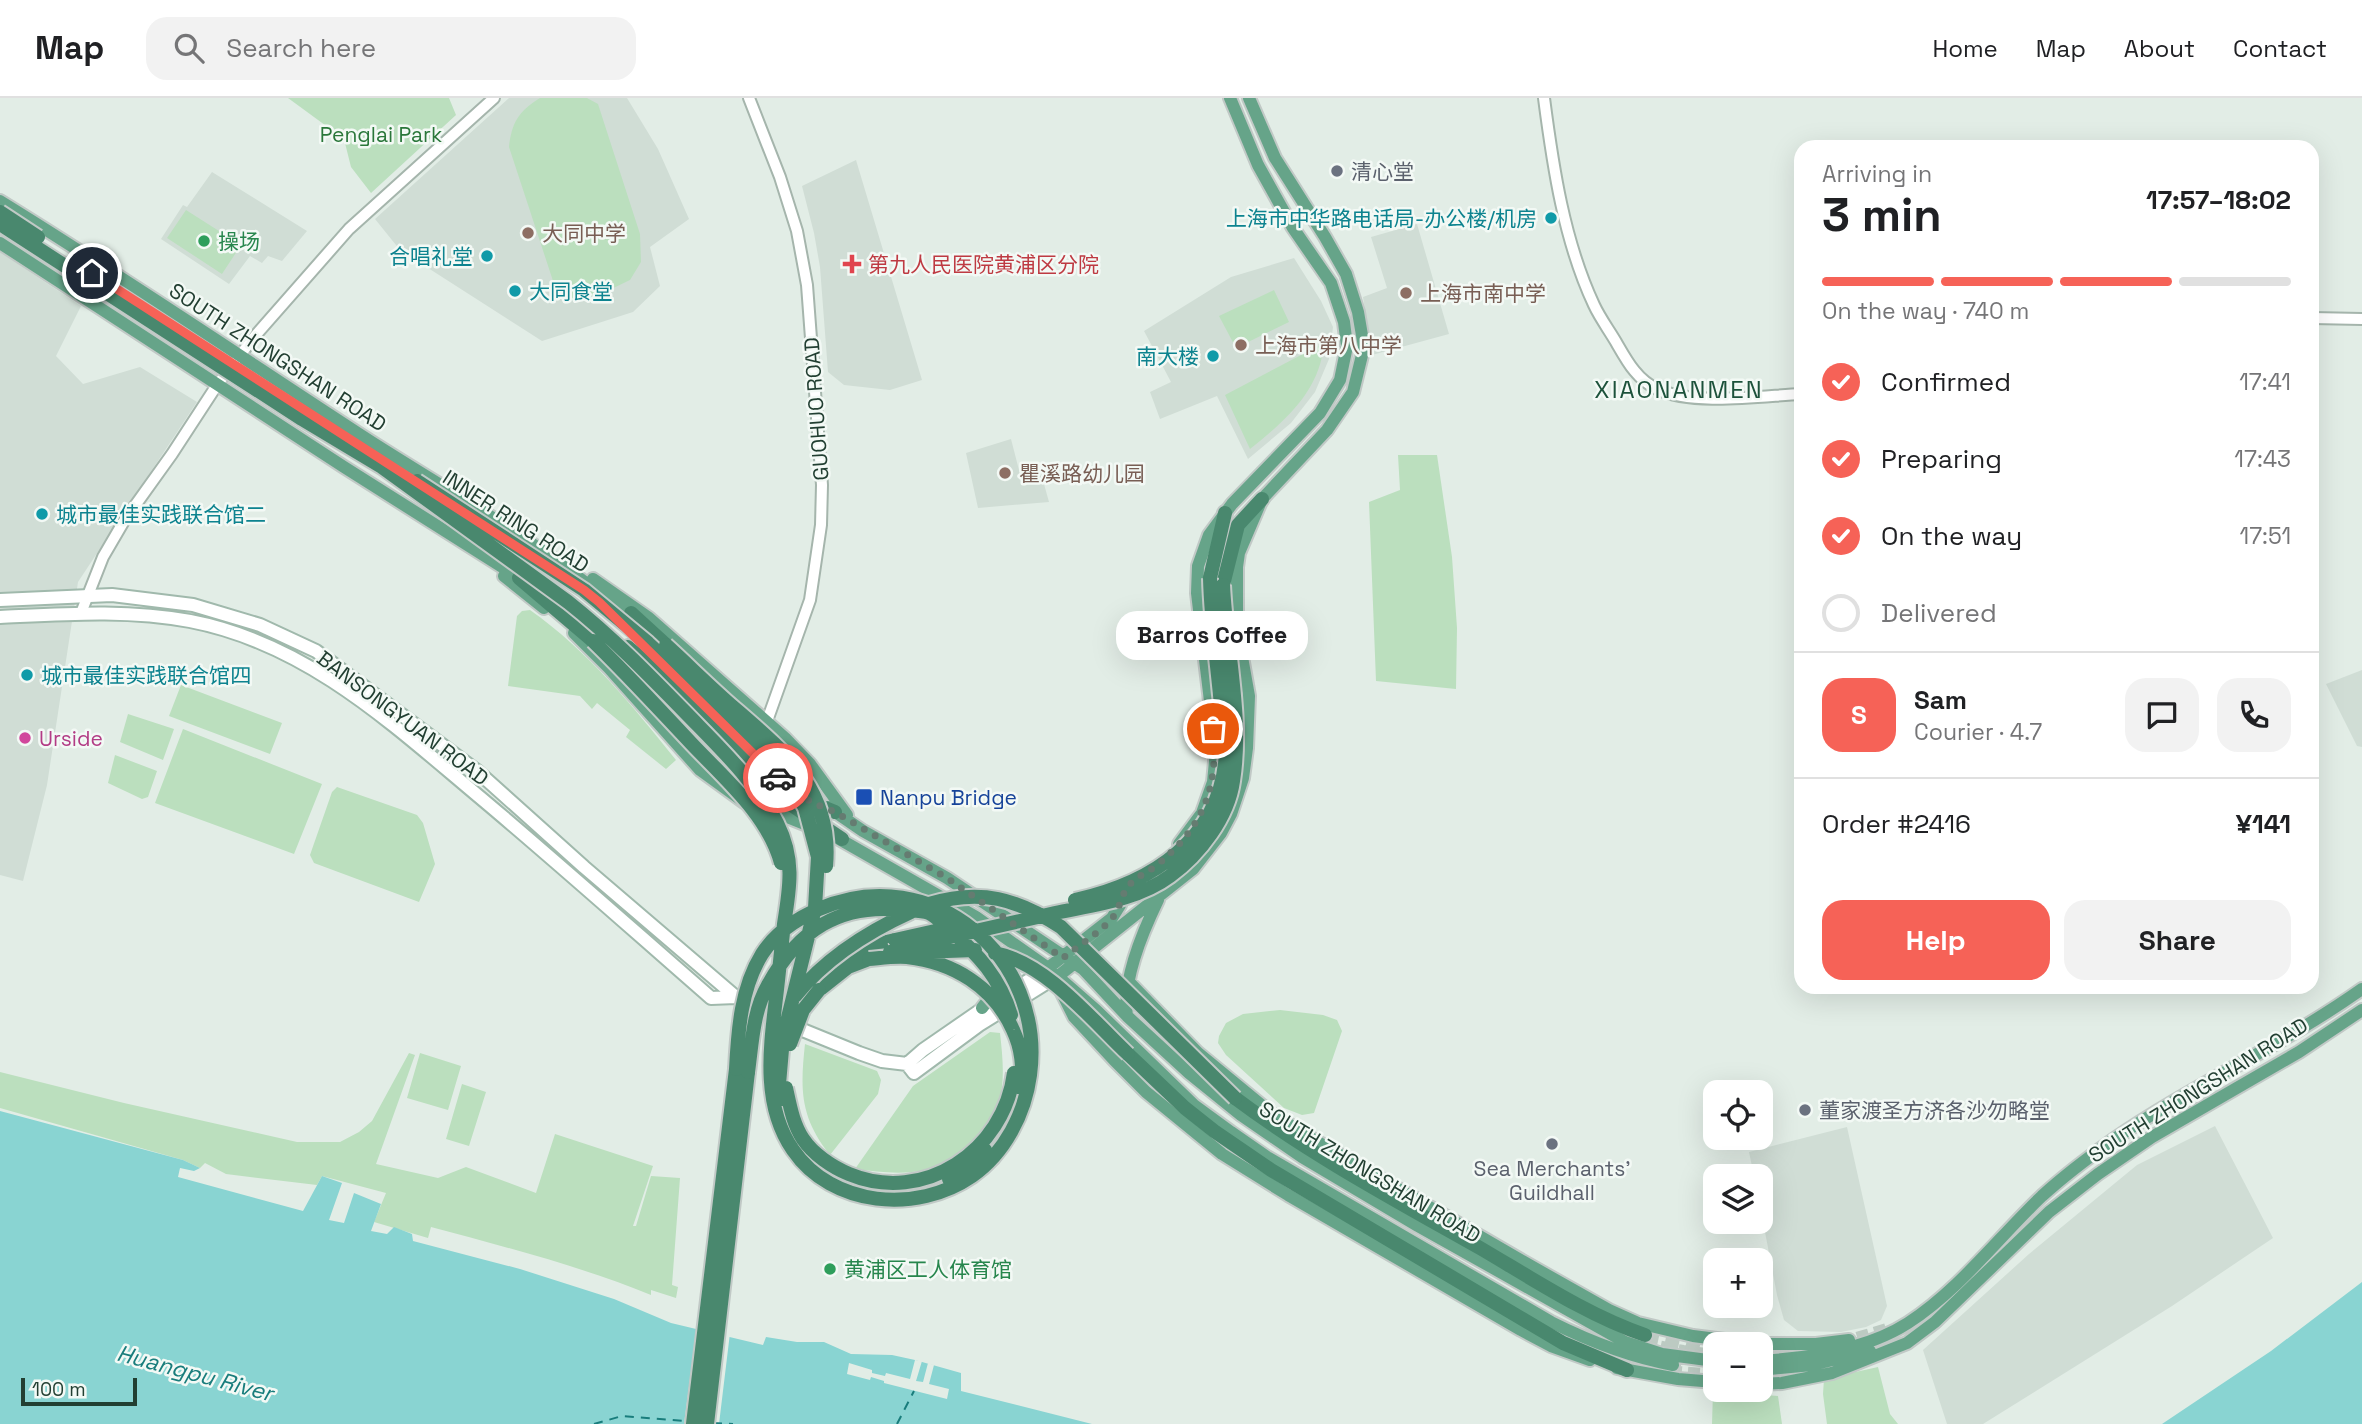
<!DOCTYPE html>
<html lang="en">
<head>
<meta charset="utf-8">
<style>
	:root { --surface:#fff; --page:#f2f2f2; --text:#202124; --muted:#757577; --line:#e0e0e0; --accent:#f66257 }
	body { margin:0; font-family:"Space Grotesk","Noto Sans SC",sans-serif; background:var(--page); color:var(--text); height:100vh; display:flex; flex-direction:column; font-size:26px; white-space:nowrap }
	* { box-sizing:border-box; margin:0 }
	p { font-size:23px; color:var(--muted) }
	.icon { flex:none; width:38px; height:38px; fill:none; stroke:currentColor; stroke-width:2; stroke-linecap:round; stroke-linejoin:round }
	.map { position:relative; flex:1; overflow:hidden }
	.sheet { position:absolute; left:1794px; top:42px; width:525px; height:854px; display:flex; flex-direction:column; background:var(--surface); border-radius:21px; box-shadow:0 7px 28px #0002 }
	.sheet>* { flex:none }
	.controls { position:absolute; left:1703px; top:982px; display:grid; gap:14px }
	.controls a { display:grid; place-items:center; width:70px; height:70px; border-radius:14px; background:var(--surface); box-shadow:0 7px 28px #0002; font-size:35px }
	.scale { position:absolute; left:21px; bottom:18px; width:116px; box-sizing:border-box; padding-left:7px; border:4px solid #223f32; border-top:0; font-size:19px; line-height:24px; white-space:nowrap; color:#223f32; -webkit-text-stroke:5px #f3f9f5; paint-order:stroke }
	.pin { position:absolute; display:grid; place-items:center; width:60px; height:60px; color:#fff; margin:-30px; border:4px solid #fff; border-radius:50%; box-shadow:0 2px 7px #0007 }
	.courier { position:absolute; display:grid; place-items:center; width:70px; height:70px; margin:-35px; border:5px solid #f66257; border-radius:50%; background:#fff; color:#222; box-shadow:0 2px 9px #0007 }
	.bubble { position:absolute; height:49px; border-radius:21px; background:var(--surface); box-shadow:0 7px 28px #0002; font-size:23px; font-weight:700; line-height:49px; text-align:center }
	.summary em { font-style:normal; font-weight:700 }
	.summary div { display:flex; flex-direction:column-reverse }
	.summary { display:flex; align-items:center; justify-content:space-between; height:119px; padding:0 28px }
	h1 { font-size:46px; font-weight:700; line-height:52px }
	.bar { display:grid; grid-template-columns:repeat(4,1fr); gap:10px 7px; align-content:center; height:84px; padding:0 28px }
	.bar i { height:9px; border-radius:5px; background:var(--line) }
	.bar .selected { background:var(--accent) }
	.bar p { grid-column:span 4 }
	.line { display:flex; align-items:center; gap:18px; padding:0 28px; border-top:2px solid var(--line) }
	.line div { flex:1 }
	.round { display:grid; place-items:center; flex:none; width:74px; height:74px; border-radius:21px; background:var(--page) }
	ol { padding:0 28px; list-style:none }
	li { display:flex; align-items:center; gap:21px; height:77px }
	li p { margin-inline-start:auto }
	li .icon { padding:7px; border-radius:50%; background:var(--accent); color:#fff; stroke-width:4 }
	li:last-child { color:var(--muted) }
	li i { width:38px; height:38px; border:4px solid var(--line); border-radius:50% }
	.primary-button { display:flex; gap:14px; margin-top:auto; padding:14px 28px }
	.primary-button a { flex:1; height:80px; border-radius:21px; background:var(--accent); color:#fff; font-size:28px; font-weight:700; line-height:80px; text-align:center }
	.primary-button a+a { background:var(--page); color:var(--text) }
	header { display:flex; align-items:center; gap:42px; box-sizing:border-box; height:98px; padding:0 35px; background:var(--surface); border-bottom:2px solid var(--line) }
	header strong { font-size:33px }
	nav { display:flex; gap:38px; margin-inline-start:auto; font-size:24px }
	.search { width:490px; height:63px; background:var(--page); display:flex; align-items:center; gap:18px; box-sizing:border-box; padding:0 24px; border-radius:21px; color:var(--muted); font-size:26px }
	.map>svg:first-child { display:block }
	.built { fill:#d0ddd5 }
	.green { fill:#bbdfbe }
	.water { fill:#89d4d2 }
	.pier { fill:#e2ede6 }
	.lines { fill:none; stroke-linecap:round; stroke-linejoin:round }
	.ferry { stroke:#197d7c; stroke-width:2; stroke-dasharray:9 7; stroke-linecap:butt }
	.primary-tunnel { stroke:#bccac2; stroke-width:12; stroke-dasharray:12 6; stroke-linecap:butt }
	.trunk-tunnel { stroke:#bccac2; stroke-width:14; stroke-dasharray:14 7; stroke-linecap:butt }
	.tertiary-casing { stroke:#a5b5ac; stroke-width:14 }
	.secondary-casing { stroke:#a0b9ac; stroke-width:16 }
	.primary-casing { stroke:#c1c9c6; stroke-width:16 }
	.trunk-casing { stroke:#c1c9c6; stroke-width:18 }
	.tertiary { stroke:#fff; stroke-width:10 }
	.secondary { stroke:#fff; stroke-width:12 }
	.primary { stroke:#66a489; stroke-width:12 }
	.trunk { stroke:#49886e; stroke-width:14 }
	.trunk-bridge-casing { stroke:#c1c9c6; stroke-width:18; stroke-linecap:butt }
	.trunk-bridge { stroke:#49886e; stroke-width:14 }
	.done { stroke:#657c71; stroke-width:7; stroke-dasharray:0 12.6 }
	.route { stroke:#f66257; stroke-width:9 }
	.worship-dot { fill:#6b7280; stroke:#f3f9f5; stroke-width:2.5 }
	.culture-dot { fill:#0f9aa8; stroke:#f3f9f5; stroke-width:2.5 }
	.education-dot { fill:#8d6e63; stroke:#f3f9f5; stroke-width:2.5 }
	.leisure-dot { fill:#2e9e5b; stroke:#f3f9f5; stroke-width:2.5 }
	.health-dot { fill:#e0444e; stroke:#f3f9f5; stroke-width:2.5 }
	.hotel-dot { fill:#d1479c; stroke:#f3f9f5; stroke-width:2.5 }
	.transit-dot { fill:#1a4fb4; stroke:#f3f9f5; stroke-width:2.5 }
	.labels { text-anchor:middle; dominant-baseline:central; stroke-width:5; stroke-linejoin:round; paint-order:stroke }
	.park-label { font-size:21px; fill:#2a773a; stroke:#f3f9f5 }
	.worship-label { font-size:21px; fill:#5b616d; stroke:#f3f9f5; text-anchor:start }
	.culture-label { font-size:21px; fill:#0d838f; stroke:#f3f9f5; text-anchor:end }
	.education-label { font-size:21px; fill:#785e54; stroke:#f3f9f5; text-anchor:start }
	.leisure-label { font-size:21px; fill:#27864d; stroke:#f3f9f5; text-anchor:start }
	.health-label { font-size:21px; fill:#be3a42; stroke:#f3f9f5; text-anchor:start }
	.street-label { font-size:21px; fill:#223f32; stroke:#f3f9f5 }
	.hotel-label { font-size:21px; fill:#b23c85; stroke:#f3f9f5; text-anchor:start }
	.transit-label { font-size:21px; fill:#164399; stroke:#f3f9f5; text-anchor:start }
	.water-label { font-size:23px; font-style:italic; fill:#197d7c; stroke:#f3f9f5 }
	.quarter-label { font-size:24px; letter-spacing:2px; fill:#1d523b; stroke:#f3f9f5 }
</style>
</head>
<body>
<header>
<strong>Map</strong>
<div class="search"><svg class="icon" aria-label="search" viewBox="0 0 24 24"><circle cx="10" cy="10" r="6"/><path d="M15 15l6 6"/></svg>Search here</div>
<nav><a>Home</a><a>Map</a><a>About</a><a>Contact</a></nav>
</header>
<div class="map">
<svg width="2362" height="1326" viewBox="0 0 2362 1326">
	<rect width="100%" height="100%" fill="#e2ede6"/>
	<path class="built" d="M509 0H627L658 51 689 121 650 149 660 188 633 214 542 243 400 152 375 121Z
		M856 62 922 282 890 292 844 287 828 274 820 169 814 135 802 88Z
		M212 74 307 133 282 163 268 158 262 165 250 158 229 186 161 141 183 107 187 109Z
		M1417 126 1449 236 1372 257 1363 199 1387 190 1371 139Z
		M0 154 81 208 56 258 83 286 140 269 197 304 78 484 47 687 23 783 0 777Z
		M1294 160 1321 203 1333 229 1329 261 1315 294 1291 325 1248 361 1217 298 1160 321 1150 294 1171 284 1144 233 1231 179Z
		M1011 341 1019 372 1039 368 1049 404 978 410 966 355Z
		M2362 572V649L2357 648 2326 586Z
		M2215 1028 2273 1140 2172 1208 1983 1326H1947L1923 1252 2029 1156 2137 1067Z
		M1847 1029 1887 1208 1881 1222 1866 1229 1841 1234 1798 1233 1784 1222 1777 1197 1761 1113 1760 1078H1754L1749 1054Z"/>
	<path class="green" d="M288 0H449L456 17 371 95 351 69 344 41Z
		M540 0H587L598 6 640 136 641 164 630 182 601 196 570 202 556 192 509 49C512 24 518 14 540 0Z
		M186 112 241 147 222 176 167 140Z
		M1274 192 1289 224 1236 250 1219 218Z
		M1324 245C1320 293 1286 322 1250 351L1225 297Z
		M1398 357H1437L1452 459 1457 530 1456 591 1376 583 1369 404 1400 392Z
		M530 512C588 553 632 607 676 662L666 671 626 639 630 632 597 605 592 611 580 598 508 588 517 518 522 513Z
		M181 587 282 625 270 656 169 618Z
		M128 616 174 631 163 662 120 644Z
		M183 631 322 686 294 756 155 705Z
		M115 657 157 673 148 699 142 701 108 685Z
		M337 689 417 717 423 725 435 766 419 804 314 765 310 757 332 694Z
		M1280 912 1323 917 1337 922 1342 933 1314 1015 1302 1017 1284 1010 1226 957 1218 945 1219 938 1226 925 1243 916Z
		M990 934 1000 935C1002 953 1004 971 1002 989 997 1029 964 1062 925 1072 902 1077 878 1074 855 1071L913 988Z
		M805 946 877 973 881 982 878 996 830 1057C800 1019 800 992 805 946Z
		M409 955 415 957 376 1066 438 1080 466 1069 536 1095 555 1036 653 1068 633 1128H636L651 1078 680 1080 672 1187 678 1189 676 1200 651 1192V1197C580 1168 505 1149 431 1129L428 1140 374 1124 386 1095 322 1078 317 1087 226 1076 205 1065 200 1070 183 1062 0 1010V974L124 1005 297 1044H340L359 1034 372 1023Z
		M420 955 461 968 448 1012 407 1000Z
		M462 986 486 994 469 1048 446 1041Z
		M1878 1269 1890 1316 1898 1326H1827L1823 1296 1824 1281Z
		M1713 1293 1778 1298 1782 1326H1712Z"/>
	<path class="water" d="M0 1013 183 1062 200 1070 194 1073 180 1070 178 1079 303 1113 322 1078 342 1085 329 1122 344 1125 354 1095 381 1106 371 1133 387 1136 394 1129 412 1136 413 1143 520 1171 614 1201 671 1225 763 1247 766 1239 797 1244H824L851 1256 892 1257 915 1262 961 1275V1293L1092 1326H0Z
		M2362 1184V1326H2162L2271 1253Z"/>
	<path class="pier" d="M697 1228 730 1235 719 1326H684Z
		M915 1262 922 1263 916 1283 923 1284 928 1265 934 1267 929 1286 949 1291 947 1301 884 1285V1283L871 1279 870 1282 847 1276 849 1265 872 1272V1275L885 1278 886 1275 910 1281Z"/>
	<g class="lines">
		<path class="ferry" d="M713 1325 733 1326
			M594 1326 622 1318 686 1323
			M897 1326 914 1293"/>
		<path class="primary-tunnel" d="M1643 1245 1683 1253 1715 1257
			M1840 1245 1887 1231
			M1760 1256 1819 1249
			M1617 1262 1678 1274 1715 1277
			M1760 1279 1809 1274"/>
		<path class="trunk-tunnel" d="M1645 1237 1715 1252"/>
		<g class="tertiary-casing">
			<path id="tertiary" d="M749 0 780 79 797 133 807 187 822 387 821 427 810 502 767 623
				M1544 0C1553 69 1564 143 1594 207 1600 220 1609 232 1616 244 1627 263 1637 282 1657 291 1693 308 1761 298 1801 296
				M2312 220 2362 221
				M81 515 103 459 124 423 172 356 217 287 255 238 349 131 494 0"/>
		</g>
		<g class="secondary-casing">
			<path id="secondary" d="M0 502 112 497 193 507 260 527 316 553 477 673 584 769 736 899 805 933 859 955 882 963 907 966 914 975 979 927 1056 879
				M0 519C63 516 127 511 190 523 305 545 389 623 476 696 555 762 633 832 711 900L736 899
				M1009 894 1048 871
				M907 966 923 952 991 905"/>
		</g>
		<g class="primary-casing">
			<path id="primary" d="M0 103C125 180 247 263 370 343 456 398 547 448 624 517
				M0 145 344 369 526 484
				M504 478 544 510
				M593 481 649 520 785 640 810 666 847 717
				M574 535 609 570 700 672 744 704
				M619 559 756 699 787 719 817 731
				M828 709 863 733 947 780 1083 871 1127 918 1189 975 1241 1017 1302 1059 1418 1128 1625 1244 1662 1256 1715 1263
				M834 738 976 819 1048 870 1096 912 1194 1007 1231 1034 1267 1059 1551 1224C1591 1244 1629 1259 1673 1267
				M1179 746 1202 715 1213 684 1216 653 1197 495 1198 468 1209 437 1232 406 1320 315 1340 282 1347 248 1344 224 1331 185 1293 130 1258 67 1230 0
				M1048 870 1112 820 1120 807 1124 794
				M1057 879 1193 771 1221 735 1231 716 1243 680 1247 650 1249 598 1237 531V469L1239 455 1262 401 1327 332 1353 294 1364 249 1358 214 1346 176 1325 139 1275 60 1249 0
				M1129 884 1198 955 1271 1015 1309 1039 1531 1168 1609 1212 1638 1225 1693 1238 1756 1246
				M1061 893 1074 919 1114 962 1146 994 1222 1056 1288 1097 1521 1232 1551 1248 1590 1262
				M982 910 1014 868
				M1127 918C1122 883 1143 833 1158 802
				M1760 1246H1816L1849 1242
				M1760 1263C1809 1260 1866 1252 1908 1225 1960 1191 1998 1140 2042 1098 2064 1078 2089 1059 2113 1042 2193 987 2283 947 2362 891
				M1617 1270 1678 1281 1715 1284
				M1760 1272 1812 1267 1870 1253
				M1760 1286 1782 1285 1832 1275 1907 1245 1935 1224 2049 1114 2098 1076 2152 1039 2299 954 2362 912"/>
		</g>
		<g class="trunk-casing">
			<path id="trunk" d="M519 480 593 543
				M1210 480 1225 415
				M1223 487 1238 427 1262 401
				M631 515 666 547
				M628 549 657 574 781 700 842 741
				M810 704 835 714
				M837 862 869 848 895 842
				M819 892 848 869 869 861
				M1128 956 1185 1010 1214 1033 1271 1072 1563 1245 1627 1272
				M1235 1000C1311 1057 1397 1103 1480 1150 1533 1181 1587 1217 1645 1237
				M693 1326 736 971
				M707 1326 748 974"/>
		</g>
		<use href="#tertiary" class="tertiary"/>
		<use href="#secondary" class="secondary"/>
		<use href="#primary" class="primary"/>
		<use href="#trunk" class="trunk"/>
		<g class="trunk-bridge-casing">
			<path id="trunk-bridge" d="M0 114 38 139
				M0 126 302 321 382 369 568 504C611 538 649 577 687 616 719 649 755 683 777 725 795 761 790 789 784 826 781 851 779 876 776 900 770 951 762 1007 793 1052 832 1109 917 1116 972 1078 1005 1055 1025 1015 1030 977 1046 859 932 762 819 811 796 821 776 834 762 856 741 890 738 932 736 971
				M417 383 584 492 648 545 749 639 777 666 794 690 805 710 818 759 815 810 783 940 779 986 782 1001
				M593 543C627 576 658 610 691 645 724 680 768 717 781 765
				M666 547C688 567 710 589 733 609 785 654 833 692 826 768
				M1075 802C1152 785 1222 741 1226 654 1227 639 1223 622 1221 607 1217 564 1211 522 1210 480
				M929 806C981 790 1017 801 1061 829L1235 1000
				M895 842 953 829
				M890 854C944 839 1000 828 1055 815 1093 807 1138 802 1170 778 1200 756 1228 719 1233 683 1243 619 1226 552 1223 487
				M919 854 975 852
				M995 855C1046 865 1091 921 1128 956
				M869 861C881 860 894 858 907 859 953 864 994 889 1013 932 1021 949 1025 971 1019 989
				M795 898C826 860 867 834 911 814
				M790 946 803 912 819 892
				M748 974C752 945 753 913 768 887 798 832 840 805 902 812 910 813 921 812 929 815 936 818 944 827 950 832 978 856 1000 880 1011 917
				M786 990C790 1008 793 1026 803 1041 813 1056 832 1069 849 1076 924 1107 1004 1053 1014 975
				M949 1081 975 1063 985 1052"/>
		</g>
		<use href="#trunk-bridge" class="trunk-bridge"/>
	</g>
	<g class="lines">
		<path class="done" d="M778 680 811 704 835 714 947 780 1063 860C1079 847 1101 834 1113 819 1121 808 1121 796 1130 786 1138 778 1148 774 1157 767 1203 729 1219 690 1213 631"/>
		<path class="route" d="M92 175 584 492 599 504 778 680"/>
	</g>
	<g class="worship-dot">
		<circle cx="1337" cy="73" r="7"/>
		<circle cx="1805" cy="1012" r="7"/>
		<circle cx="1552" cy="1046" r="7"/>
	</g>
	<g class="culture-dot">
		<circle cx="1551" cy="120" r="7"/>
		<circle cx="487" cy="158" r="7"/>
		<circle cx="515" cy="193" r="7"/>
		<circle cx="1213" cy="258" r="7"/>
		<circle cx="42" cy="416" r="7"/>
		<circle cx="27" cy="577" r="7"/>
	</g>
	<g class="education-dot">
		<circle cx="528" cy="135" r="7"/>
		<circle cx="1406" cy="195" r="7"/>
		<circle cx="1241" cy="247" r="7"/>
		<circle cx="1005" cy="375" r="7"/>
	</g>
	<g class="leisure-dot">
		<circle cx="204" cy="143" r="7"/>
		<circle cx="830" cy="1171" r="7"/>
	</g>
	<path class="health-dot" d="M848.5 155.5h7v7h7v7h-7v7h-7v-7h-7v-7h7z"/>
	<circle class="hotel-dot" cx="25" cy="640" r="7"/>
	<rect class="transit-dot" x="855" y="690" width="18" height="18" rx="3.5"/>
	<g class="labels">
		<g class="park-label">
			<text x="381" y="36">Penglai Park</text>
		</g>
		<g class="worship-label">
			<text x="1351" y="73">清心堂</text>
			<text x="1819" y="1012">董家渡圣方济各沙勿略堂</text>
			<text x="1552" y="1070" text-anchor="middle">Sea Merchants'<tspan x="1552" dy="24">Guildhall</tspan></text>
		</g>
		<g class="culture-label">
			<text x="1537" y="120">上海市中华路电话局-办公楼/机房</text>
			<text x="473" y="158">合唱礼堂</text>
			<text x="529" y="193" text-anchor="start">大同食堂</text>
			<text x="1199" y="258">南大楼</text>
			<text x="56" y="416" text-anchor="start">城市最佳实践联合馆二</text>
			<text x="41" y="577" text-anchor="start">城市最佳实践联合馆四</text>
		</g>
		<g class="education-label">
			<text x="542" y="135">大同中学</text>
			<text x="1420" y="195">上海市南中学</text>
			<text x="1255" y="247">上海市第八中学</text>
			<text x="1019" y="375">瞿溪路幼儿园</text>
		</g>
		<g class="leisure-label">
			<text x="218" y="143">操场</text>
			<text x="844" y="1171">黄浦区工人体育馆</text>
		</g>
		<g class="health-label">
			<text x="868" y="166">第九人民医院黄浦区分院</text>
		</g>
		<g class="street-label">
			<text transform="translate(278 259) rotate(33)">SOUTH ZHONGSHAN ROAD</text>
			<text transform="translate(816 311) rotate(-94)">GUOHUO ROAD</text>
			<text transform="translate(516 423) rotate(33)">INNER RING ROAD</text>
			<text transform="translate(403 620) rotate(37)">BANSONGYUAN ROAD</text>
			<text transform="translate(2198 992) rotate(-32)">SOUTH ZHONGSHAN ROAD</text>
			<text transform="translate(1370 1074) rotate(31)">SOUTH ZHONGSHAN ROAD</text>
		</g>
		<g class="hotel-label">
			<text x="39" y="640">Urside</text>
		</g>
		<g class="transit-label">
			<text x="880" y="699">Nanpu Bridge</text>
		</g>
		<g class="water-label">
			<text transform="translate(195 1275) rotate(15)">Huangpu River</text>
		</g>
		<g class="quarter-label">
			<text x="1679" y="291">XIAONANMEN</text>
		</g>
	</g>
</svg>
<div class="controls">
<a><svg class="icon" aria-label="locate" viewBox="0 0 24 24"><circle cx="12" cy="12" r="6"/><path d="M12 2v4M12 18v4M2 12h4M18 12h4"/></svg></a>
<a><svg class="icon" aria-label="layers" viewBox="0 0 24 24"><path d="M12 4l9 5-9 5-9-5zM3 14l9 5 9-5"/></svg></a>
<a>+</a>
<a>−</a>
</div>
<div class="scale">100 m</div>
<div class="pin" style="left:1213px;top:631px;background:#ea580c"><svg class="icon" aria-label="bag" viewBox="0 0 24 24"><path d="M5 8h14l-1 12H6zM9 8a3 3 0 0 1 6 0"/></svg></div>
<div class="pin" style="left:92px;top:175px;background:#1f2937"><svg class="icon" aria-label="home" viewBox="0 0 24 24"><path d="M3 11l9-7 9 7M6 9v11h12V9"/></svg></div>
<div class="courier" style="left:778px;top:680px"><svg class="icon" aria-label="car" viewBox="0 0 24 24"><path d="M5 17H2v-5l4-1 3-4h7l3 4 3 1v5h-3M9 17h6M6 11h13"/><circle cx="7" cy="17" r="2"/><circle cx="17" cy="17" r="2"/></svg></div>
<div class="bubble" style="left:1116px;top:513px;width:192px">Barros Coffee</div>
<section class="sheet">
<div class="summary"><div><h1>3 min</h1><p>Arriving in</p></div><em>17:57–18:02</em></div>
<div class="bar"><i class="selected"></i><i class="selected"></i><i class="selected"></i><i></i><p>On the way · 740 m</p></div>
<ol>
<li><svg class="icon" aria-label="check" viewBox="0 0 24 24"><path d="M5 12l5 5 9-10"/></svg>Confirmed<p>17:41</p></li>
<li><svg class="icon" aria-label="check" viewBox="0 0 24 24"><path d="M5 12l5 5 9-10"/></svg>Preparing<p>17:43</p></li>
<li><svg class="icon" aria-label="check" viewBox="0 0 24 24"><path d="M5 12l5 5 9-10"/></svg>On the way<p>17:51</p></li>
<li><i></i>Delivered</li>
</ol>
<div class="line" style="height:126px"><b class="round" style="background:var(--accent);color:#fff">S</b><div><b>Sam</b><p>Courier · 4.7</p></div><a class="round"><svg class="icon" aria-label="chat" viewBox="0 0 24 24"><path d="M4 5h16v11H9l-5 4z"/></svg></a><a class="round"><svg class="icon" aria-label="phone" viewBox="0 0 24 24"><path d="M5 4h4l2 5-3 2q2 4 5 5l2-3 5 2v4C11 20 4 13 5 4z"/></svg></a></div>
<div class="line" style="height:91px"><div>Order #2416</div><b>¥141</b></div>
<div class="primary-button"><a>Help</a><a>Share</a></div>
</section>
</div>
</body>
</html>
